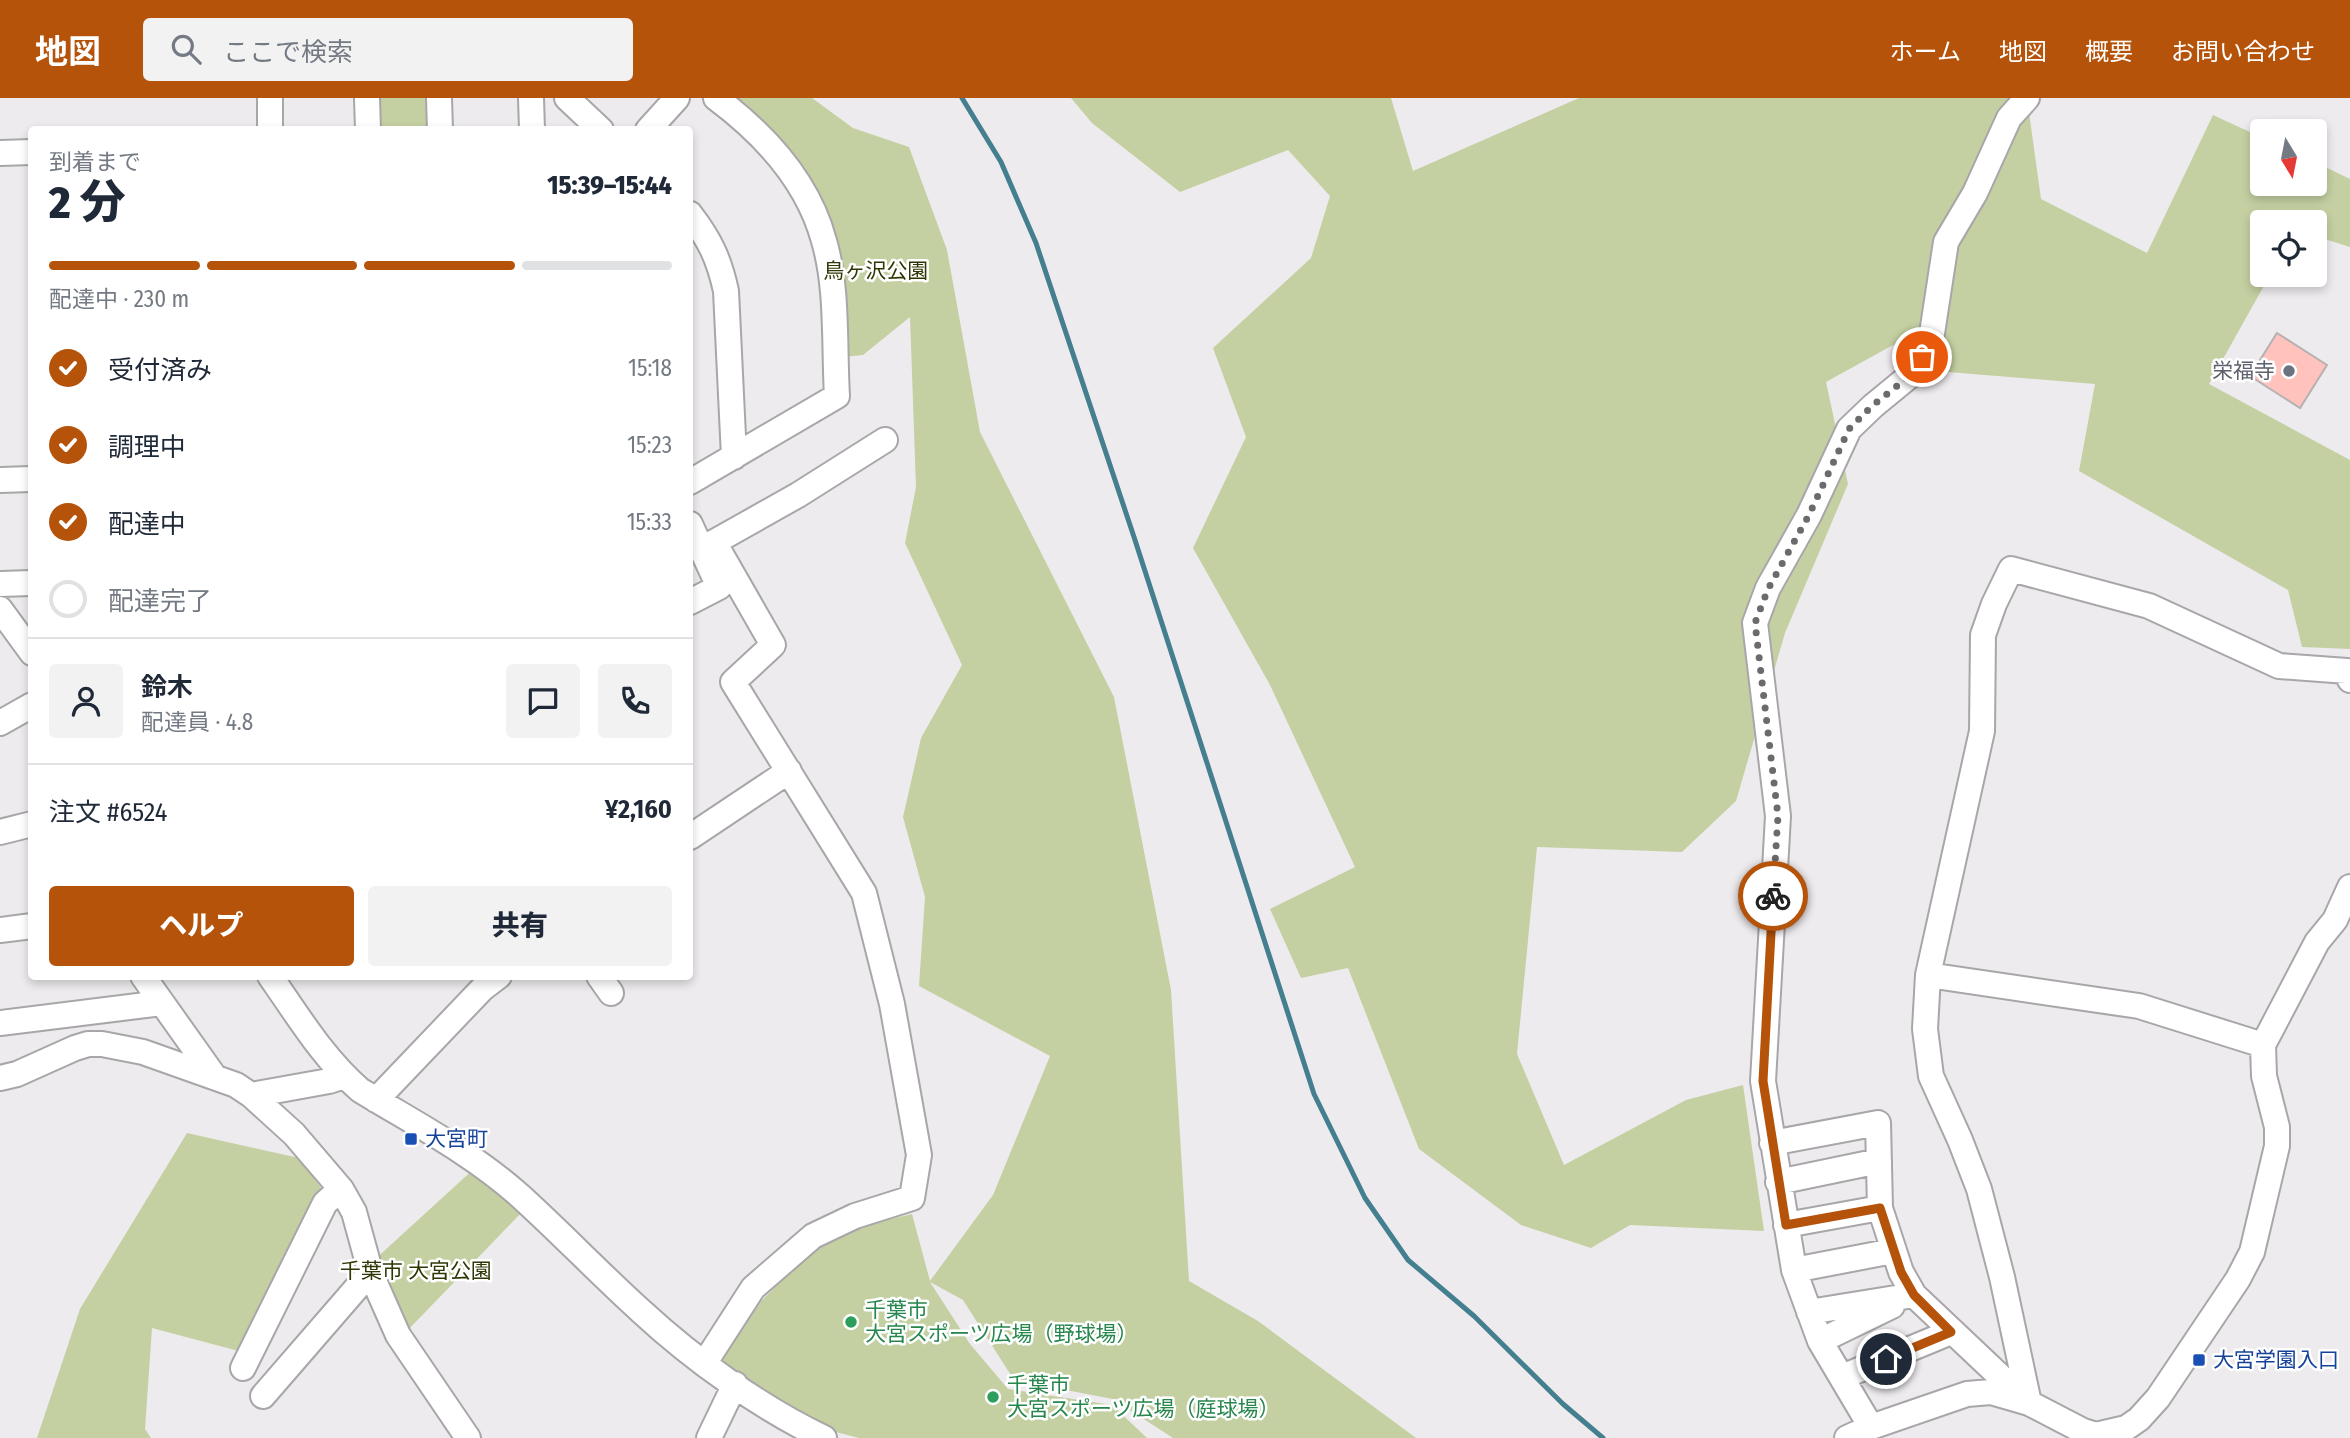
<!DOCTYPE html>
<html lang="ja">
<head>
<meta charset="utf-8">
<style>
	:root { --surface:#fff; --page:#f2f2f3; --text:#1f2937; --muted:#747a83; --line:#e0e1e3; --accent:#b45309 }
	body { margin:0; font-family:"Fira Sans Condensed","Noto Sans JP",sans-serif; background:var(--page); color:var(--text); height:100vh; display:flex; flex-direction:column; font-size:26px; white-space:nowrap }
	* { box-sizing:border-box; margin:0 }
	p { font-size:23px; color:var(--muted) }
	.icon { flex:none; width:38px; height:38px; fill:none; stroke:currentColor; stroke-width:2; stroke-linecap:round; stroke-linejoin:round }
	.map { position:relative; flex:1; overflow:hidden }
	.details { position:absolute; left:28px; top:28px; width:665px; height:854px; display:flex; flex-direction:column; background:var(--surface); border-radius:7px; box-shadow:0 4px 10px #0003 }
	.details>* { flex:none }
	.needle { width:46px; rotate:170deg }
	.fabs { position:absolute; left:2250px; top:21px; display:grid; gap:14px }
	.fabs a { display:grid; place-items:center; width:77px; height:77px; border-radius:7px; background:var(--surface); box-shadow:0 4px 10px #0003; font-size:35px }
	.pin { position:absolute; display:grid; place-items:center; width:60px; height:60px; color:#fff; margin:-30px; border:4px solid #fff; border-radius:50%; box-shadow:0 2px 7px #0007 }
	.courier { position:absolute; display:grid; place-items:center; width:70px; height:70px; margin:-35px; border:5px solid #b45309; border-radius:50%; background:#fff; color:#222; box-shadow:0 2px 9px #0007 }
	.overview em { font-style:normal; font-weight:800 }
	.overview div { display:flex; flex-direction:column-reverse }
	.overview { display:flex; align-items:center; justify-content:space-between; height:119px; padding:0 21px }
	h1 { font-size:46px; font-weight:800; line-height:52px }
	.bar { display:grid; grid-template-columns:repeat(4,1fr); gap:10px 7px; align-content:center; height:84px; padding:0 21px }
	.bar i { height:9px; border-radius:5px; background:var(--line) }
	.bar .selected { background:var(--accent) }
	.bar p { grid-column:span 4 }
	.line { display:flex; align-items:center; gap:18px; padding:0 21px; border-top:2px solid var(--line) }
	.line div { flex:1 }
	.round { display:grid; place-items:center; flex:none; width:74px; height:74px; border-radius:7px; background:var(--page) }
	ol { padding:0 21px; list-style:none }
	li { display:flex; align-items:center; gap:21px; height:77px }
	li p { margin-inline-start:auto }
	li .icon { padding:7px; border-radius:50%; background:var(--accent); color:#fff; stroke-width:4 }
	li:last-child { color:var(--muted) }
	li i { width:38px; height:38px; border:4px solid var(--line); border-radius:50% }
	.cta { display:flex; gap:14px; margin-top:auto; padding:14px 21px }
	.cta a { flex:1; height:80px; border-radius:7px; background:var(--accent); color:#fff; font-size:28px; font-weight:800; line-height:80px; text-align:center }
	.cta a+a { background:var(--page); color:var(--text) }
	header { display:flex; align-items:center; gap:42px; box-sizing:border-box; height:98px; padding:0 35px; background:var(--accent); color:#fff }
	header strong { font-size:33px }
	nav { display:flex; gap:38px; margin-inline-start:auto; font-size:24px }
	.search { width:490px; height:63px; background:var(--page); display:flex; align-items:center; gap:18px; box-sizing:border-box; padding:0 24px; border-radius:7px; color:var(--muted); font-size:26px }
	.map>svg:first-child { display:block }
	.green { fill:#c4d0a2 }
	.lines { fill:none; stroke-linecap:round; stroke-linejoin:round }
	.stream { stroke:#447f90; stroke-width:5 }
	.building { fill:#ffc2bc; stroke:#b7b2b2; stroke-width:2 }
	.minor-casing { stroke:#a8a6a9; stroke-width:28 }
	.minor { stroke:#fff; stroke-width:24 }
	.done { stroke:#6c6a6c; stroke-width:7; stroke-dasharray:0 12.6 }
	.route { stroke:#b45309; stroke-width:9 }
	.worship-dot { fill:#6b7280; stroke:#fff; stroke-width:2.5 }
	.transit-dot { fill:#1a4fb4; stroke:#fff; stroke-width:2.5 }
	.leisure-dot { fill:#2e9e5b; stroke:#fff; stroke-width:2.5 }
	.labels { text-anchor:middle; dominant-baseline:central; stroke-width:5; stroke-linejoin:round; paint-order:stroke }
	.park-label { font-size:21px; fill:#2f3805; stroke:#fff }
	.worship-label { font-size:21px; fill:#5b616d; stroke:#fff; text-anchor:end }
	.transit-label { font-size:21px; fill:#164399; stroke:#fff; text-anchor:start }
	.leisure-label { font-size:21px; fill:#27864d; stroke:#fff; text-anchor:start }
</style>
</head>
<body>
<header>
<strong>地図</strong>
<div class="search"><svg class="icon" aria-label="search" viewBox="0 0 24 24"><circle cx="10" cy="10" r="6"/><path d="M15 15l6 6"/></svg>ここで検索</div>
<nav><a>ホーム</a><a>地図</a><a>概要</a><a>お問い合わせ</a></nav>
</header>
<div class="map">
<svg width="2350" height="1340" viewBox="0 0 2350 1340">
	<rect width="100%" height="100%" fill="#eeebee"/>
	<path class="green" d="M373 0H431L432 31H374Z
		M732 0H812L853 30 909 49 947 152 980 334 1114 599 1171 892 1189 1183 1258 1223 1416 1340H1173L1113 1301 1014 1282 963 1202 930 1184 970 1246 1008 1291 1112 1307 1147 1340H859L828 1332 803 1319 720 1262 762 1202 819 1146 865 1127 912 1116 930 1183 993 1097 1050 958 919 888 925 799 903 719 921 640 962 567 905 445 916 389 910 219 863 257 843 259 834 155Z
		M1071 0H1391L1413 73 1579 0H2027L2041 101 2147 155 2213 17 2263 40V86H2315V64L2350 81V149L2315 138V124H2263V177H2270L2209 286 2350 362V551L2302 549 2288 492 2079 373 2095 286 1948 274 1893 247 1826 284 1848 386 1785 535 1736 703 1682 754 1537 749 1517 956 1564 1067 1686 1002 1743 987 1764 1133 1630 1127 1591 1150 1521 1127 1419 1051 1348 870 1301 880 1270 811 1355 769 1270 587 1193 450 1246 339 1213 250 1311 160 1330 98 1288 52 1180 94 1092 25Z
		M187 1035 299 1060 330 1102 246 1255 152 1230 145 1331 151 1340H37L80 1211Z
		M476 1069 526 1110 404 1236 372 1164Z"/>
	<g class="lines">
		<path class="stream" d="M962 0 1001 64 1036 145 1134 439 1314 996 1365 1100 1408 1162 1474 1218 1563 1306 1603 1340"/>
	</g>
	<path class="building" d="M2277 235 2327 267 2300 310 2250 278Z"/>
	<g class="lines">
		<g class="minor-casing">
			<path id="minor" d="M270 0V32
				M367 0 368 32
				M439 0 440 32
				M531 0 532 32
				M567 0 601 32
				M648 32 677 0
				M0 55 32 54
				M690 116C710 142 719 161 726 193L734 359
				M0 382 32 381
				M690 384 837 298C834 248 838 190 824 143 808 83 764 36 716 0
				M690 426 719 489 690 504
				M702 451 798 397 885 342
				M0 486 32 485
				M0 511 32 555
				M0 625 32 607
				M0 734 32 726
				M690 739 789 673
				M0 832 32 828
				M1928 877 2139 908 2263 947
				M143 878 214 978
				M270 878C298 918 323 960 360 992 414 1025 472 1055 519 1097 561 1135 600 1176 642 1214 694 1262 761 1310 824 1340
				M599 878 611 895
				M0 925 162 905
				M0 980 17 976 75 950 88 946H102L143 954 236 987 251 997 294 1036 341 1091 354 1114 371 1176 398 1237 468 1340
				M251 997 329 983 344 978
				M376 1002 482 891 499 878
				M1772 1045 1878 1025 1880 1110 1901 1174 1914 1197 2023 1300
				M1778 1084 1879 1063
				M1786 1127 1880 1110
				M1794 1172 1893 1153
				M1809 1214 1914 1197
				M1820 1243 1892 1208
				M704 1266 753 1190 813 1138 855 1118 912 1100 919 1057 892 906 864 795 733 584 773 547 714 444
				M243 1270 325 1105 341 1091
				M1842 1279 1951 1234
				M263 1298 360 1186 371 1176
				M2029 1305 2002 1179 1979 1091 1960 1042 1931 978 1925 931 1928 877 1982 633 1983 537 1994 506 2011 471 2149 508 2279 568 2347 573 2350 582
				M1871 1329 1820 1243 1794 1172 1763 983 1778 718 1755 525 1768 490 1809 417 1849 331 1873 308 1912 276 1931 242 1946 144 1975 95 2009 20 2027 0
				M709 1340 735 1286
				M1847 1340 1871 1329 1967 1296 1991 1294 2029 1305 2083 1333 2096 1337 2126 1330 2139 1321 2158 1300 2238 1181 2252 1154 2277 1048V1029L2264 978 2263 947 2317 844 2335 822 2350 789"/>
		</g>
		<use href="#minor" class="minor"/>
	</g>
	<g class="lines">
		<path class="done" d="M1773 798 1778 718 1755 525 1768 491 1809 417 1849 331 1872 308 1912 276 1922 259"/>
		<path class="route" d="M1773 798 1763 983 1786 1127 1880 1110 1901 1174 1914 1197 1951 1234 1886 1261"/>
	</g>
	<circle class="worship-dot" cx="2289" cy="273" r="7"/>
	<g class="transit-dot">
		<rect x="404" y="1034" width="14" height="14" rx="3.5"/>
		<rect x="2192" y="1255" width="14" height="14" rx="3.5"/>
	</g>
	<g class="leisure-dot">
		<circle cx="851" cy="1224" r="7"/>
		<circle cx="993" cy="1299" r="7"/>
	</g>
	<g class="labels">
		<g class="park-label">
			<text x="876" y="173">鳥ヶ沢公園</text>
			<text x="416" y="1173">千葉市 大宮公園</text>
		</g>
		<g class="worship-label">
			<text x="2275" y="273">栄福寺</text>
		</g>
		<g class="transit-label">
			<text x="425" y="1041">大宮町</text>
			<text x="2213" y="1262">大宮学園入口</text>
		</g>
		<g class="leisure-label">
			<text x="865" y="1212">千葉市<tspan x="865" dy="24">大宮スポーツ広場（野球場）</tspan></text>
			<text x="1007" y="1287">千葉市<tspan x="1007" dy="24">大宮スポーツ広場（庭球場）</tspan></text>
		</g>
	</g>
</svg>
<div class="fabs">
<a><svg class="needle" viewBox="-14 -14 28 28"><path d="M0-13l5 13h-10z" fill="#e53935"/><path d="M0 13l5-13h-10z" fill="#747a83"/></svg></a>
<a><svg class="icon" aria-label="locate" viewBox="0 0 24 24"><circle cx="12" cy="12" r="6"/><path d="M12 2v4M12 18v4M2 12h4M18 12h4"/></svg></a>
</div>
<div class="pin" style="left:1922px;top:259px;background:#ea580c"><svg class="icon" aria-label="bag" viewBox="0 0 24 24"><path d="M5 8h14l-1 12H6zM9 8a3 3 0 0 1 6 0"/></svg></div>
<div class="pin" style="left:1886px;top:1261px;background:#1f2937"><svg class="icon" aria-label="home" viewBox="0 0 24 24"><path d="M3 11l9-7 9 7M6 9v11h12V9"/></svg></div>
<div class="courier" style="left:1773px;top:798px"><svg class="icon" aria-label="bike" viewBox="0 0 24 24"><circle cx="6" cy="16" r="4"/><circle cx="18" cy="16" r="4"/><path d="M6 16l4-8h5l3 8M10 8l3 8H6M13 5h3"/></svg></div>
<section class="details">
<div class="overview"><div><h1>2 分</h1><p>到着まで</p></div><em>15:39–15:44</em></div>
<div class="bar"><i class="selected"></i><i class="selected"></i><i class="selected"></i><i></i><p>配達中 · 230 m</p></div>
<ol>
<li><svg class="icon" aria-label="check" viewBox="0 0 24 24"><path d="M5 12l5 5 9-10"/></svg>受付済み<p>15:18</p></li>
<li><svg class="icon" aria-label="check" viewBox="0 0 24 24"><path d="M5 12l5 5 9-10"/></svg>調理中<p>15:23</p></li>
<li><svg class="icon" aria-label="check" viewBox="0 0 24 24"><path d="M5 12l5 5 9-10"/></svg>配達中<p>15:33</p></li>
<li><i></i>配達完了</li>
</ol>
<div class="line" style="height:126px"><a class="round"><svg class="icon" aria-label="person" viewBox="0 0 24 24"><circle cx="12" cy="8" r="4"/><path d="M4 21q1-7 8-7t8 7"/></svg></a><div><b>鈴木</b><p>配達員 · 4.8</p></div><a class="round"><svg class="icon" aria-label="chat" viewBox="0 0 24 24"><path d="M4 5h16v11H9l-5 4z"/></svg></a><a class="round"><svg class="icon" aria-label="phone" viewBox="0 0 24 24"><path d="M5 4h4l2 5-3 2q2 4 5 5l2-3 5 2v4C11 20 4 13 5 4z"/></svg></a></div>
<div class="line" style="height:91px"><div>注文 #6524</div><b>¥2,160</b></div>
<div class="cta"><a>ヘルプ</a><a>共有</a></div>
</section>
</div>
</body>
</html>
